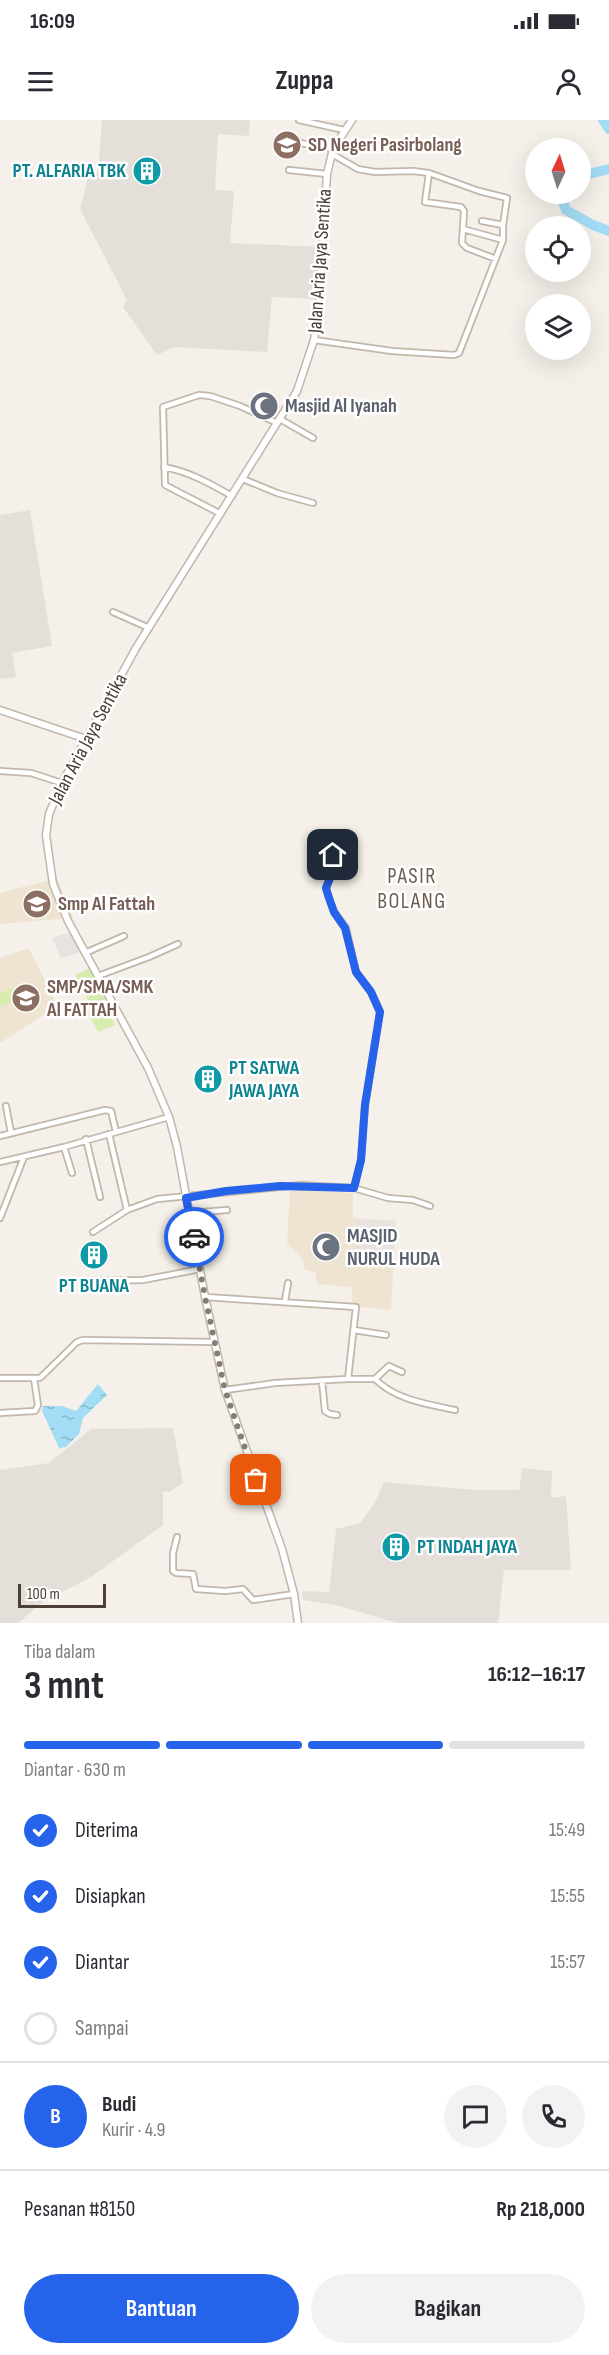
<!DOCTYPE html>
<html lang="id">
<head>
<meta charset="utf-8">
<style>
	:root { --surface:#fff; --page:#f2f2f3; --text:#2b2b33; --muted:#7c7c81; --line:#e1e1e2; --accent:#2563eb }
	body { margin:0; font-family:"Sofia Sans Condensed",sans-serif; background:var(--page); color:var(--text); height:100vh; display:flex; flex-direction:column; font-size:22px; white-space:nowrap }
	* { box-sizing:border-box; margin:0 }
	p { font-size:20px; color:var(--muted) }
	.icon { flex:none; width:33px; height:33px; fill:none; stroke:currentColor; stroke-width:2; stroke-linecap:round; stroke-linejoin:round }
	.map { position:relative; height:1503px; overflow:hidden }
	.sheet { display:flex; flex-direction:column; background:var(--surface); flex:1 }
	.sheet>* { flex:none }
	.needle { width:39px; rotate:4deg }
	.controls { position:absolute; left:525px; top:18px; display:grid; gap:12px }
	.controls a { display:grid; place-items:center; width:66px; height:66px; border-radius:50%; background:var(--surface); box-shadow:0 6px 24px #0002; font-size:30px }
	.scale { position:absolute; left:18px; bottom:15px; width:88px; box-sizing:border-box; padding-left:6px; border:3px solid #4a4037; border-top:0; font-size:16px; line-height:21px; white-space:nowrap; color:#4a4037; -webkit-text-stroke:4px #fff; paint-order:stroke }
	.pin { position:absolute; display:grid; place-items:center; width:51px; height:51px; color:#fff; margin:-26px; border-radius:12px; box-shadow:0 3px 9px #0006 }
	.courier { position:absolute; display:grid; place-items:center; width:60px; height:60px; margin:-30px; border:4px solid #2563eb; border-radius:50%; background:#fff; color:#222; box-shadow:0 2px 8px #0007 }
	.overview em { font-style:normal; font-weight:700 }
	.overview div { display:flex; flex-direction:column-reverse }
	.overview { display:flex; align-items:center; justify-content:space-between; height:102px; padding:0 24px }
	h1 { font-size:39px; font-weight:700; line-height:45px }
	.bar { display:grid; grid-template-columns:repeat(4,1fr); gap:9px 6px; align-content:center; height:72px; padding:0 24px }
	.bar i { height:8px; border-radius:4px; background:var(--line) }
	.bar .active { background:var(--accent) }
	.bar p { grid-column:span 4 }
	.line { display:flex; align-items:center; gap:15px; padding:0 24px; border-top:2px solid var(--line) }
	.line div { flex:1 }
	.round { display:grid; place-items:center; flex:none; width:63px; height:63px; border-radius:32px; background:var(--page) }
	ol { padding:0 24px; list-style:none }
	li { display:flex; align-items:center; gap:18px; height:66px }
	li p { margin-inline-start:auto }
	li .icon { padding:6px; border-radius:50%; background:var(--accent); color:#fff; stroke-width:4 }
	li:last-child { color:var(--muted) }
	li i { width:33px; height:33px; border:3px solid var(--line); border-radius:50% }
	.button { display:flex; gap:12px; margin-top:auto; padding:12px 24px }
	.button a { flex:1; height:69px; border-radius:36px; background:var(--accent); color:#fff; font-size:24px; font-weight:700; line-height:69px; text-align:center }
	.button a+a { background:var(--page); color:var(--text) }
	.status { display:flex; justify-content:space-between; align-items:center; height:42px; padding:0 30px; background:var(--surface); direction:ltr }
	.status svg { height:16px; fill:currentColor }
	header { display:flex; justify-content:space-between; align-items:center; height:78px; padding:0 24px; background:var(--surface); font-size:27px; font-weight:700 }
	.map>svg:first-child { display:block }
	.industrial { fill:#e5dfda }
	.education { fill:#efe3d2 }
	.garden { fill:#d8ecaf }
	.parking { fill:#e7e3e1 }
	.water { fill:url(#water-ripples) }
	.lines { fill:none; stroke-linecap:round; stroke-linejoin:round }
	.river { stroke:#a2ddf5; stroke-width:10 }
	.minor-casing { stroke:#c2b7ab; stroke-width:8 }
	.tertiary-casing { stroke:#c2b7ab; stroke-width:9 }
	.minor { stroke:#fff; stroke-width:4.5 }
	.tertiary { stroke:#fff; stroke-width:6 }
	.done { stroke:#867e75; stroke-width:6; stroke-dasharray:0 10.8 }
	.route { stroke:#2563eb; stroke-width:8 }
	.labels { text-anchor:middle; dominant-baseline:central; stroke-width:5; stroke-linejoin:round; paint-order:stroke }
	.education-label { font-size:20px; font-weight:bold; fill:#785e54; stroke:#fff; text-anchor:start }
	.culture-label { font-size:20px; font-weight:bold; fill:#0d838f; stroke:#fff; text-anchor:start }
	.street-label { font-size:20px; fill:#4a4037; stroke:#fff }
	.worship-label { font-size:20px; font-weight:bold; fill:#5b616d; stroke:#fff; text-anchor:start }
	.quarter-label { font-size:22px; letter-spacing:1.5px; fill:#6d5c4d; stroke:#fff }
</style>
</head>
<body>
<div class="status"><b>16:09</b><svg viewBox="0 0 49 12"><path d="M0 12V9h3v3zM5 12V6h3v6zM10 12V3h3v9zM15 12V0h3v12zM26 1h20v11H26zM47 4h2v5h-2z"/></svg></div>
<header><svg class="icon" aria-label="menu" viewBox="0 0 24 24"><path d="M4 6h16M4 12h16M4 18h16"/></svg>Zuppa<svg class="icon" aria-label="person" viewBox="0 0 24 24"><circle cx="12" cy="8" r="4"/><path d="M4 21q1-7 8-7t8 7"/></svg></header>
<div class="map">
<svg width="609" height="1503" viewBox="0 0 609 1503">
	<defs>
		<pattern id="water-ripples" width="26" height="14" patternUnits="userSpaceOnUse" patternTransform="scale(1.5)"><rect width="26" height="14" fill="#a2ddf5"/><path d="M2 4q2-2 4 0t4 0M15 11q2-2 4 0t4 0" fill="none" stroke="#86b5c7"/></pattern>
	</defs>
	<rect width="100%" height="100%" fill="#f5f0e9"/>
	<path class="industrial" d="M102 0H250L249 16 218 14 215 70 234 71 230 123 321 127 317 179 272 177 267 232 174 227 157 235 123 187 127 180 80 89 89 53 98 52Z
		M30 390 52 526 12 533 16 557 0 559V395Z
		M173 1308 183 1363 169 1372 163 1371V1405L91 1457 43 1482 18 1503H0V1350L49 1343 91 1309Z
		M522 1348 552 1351 551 1378 566 1376 571 1450H504L498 1503H397L336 1485 303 1480 302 1471 329 1472 336 1409 360 1403 374 1384 384 1362 476 1370H519Z"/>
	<path class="education" d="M57 758 73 798 0 804V773Z
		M29 828 57 886 0 923V838Z
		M301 1069 353 1073V1098L396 1101 391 1190 352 1186V1167L317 1164 315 1152 304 1149 303 1139 287 1124 290 1070Z"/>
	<path class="garden" d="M90 848 106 879 91 886 75 855Z
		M26 863 31 874 0 887V873Z
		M106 885 115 905 98 912 88 893Z"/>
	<path class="parking" d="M70 812 81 832 61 838 52 818Z
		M357 1099 394 1102 392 1142 354 1140Z"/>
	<path class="water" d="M98 1264 107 1275 83 1298 79 1314 66 1327 59 1328 42 1291 43 1286H62L76 1291Z"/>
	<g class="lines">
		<path class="river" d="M603 0 609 9
			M580 56 609 49
			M560 74 566 90 593 105 609 111"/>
		<g class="minor-casing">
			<path id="minor" d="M299 0 344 10
				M295 22 333 29
				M332 34 358 49 375 52 413 51 429 53 479 71 507 78 503 105
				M289 50 327 54
				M429 53 425 82 461 87 464 91 462 123 467 128 496 139
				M463 109 503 120
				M314 220 392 231 454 235 459 233 503 120V105L482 101
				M280 299 313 318
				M164 347C190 352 209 363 232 376
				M243 359 277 373 313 383
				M221 394 165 365 163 287 199 275 210 276 240 286 277 303
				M113 492 149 508
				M0 651 31 653 62 663
				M85 833 124 816
				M98 856 149 837 178 824
				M6 986 11 1013
				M109 1014 127 1090
				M0 1016 105 990 111 991 116 1012
				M86 1019 100 1077
				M64 1027 72 1053
				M0 1042 64 1027 169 997
				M354 1068 388 1078 413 1080 430 1086
				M190 1093 227 1090
				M0 1098 24 1037
				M93 1112 127 1090 157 1079 301 1065 354 1068 361 1040 365 985 380 892 371 872 356 852 346 808 334 792 328 775 326 768 332 753 333 735
				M84 1161 143 1160 200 1149
				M205 1177 356 1187 348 1259 275 1263 225 1270
				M285 1181 288 1163
				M354 1210 386 1215
				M0 1258H40L77 1222 83 1220 214 1222
				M348 1259H375L389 1246 402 1252
				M375 1259C396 1280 427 1284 455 1290
				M322 1261 325 1291 330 1294 337 1295
				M0 1293 35 1291 38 1285 34 1259
				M177 1417 173 1433V1451L176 1453 193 1454 196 1469 225 1471 243 1469 253 1480 294 1474"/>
		</g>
		<g class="tertiary-casing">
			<path id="tertiary" d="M0 590 86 619
				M298 1503 294 1474 282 1429 225 1270 205 1177 177 1027 169 997 148 948 68 801 53 764 46 715 49 694 62 663 136 528 297 271 314 220 319 184 327 54 333 29 352 0"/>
		</g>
		<use href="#minor" class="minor"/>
		<use href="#tertiary" class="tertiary"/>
	</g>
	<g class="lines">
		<path class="done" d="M194 1117 205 1177 225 1270 256 1360"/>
		<path class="route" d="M194 1117 186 1078 226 1071 280 1066 354 1068 361 1040 365 985 380 892 371 872 356 852 345 808 334 792 328 775 326 768 332 753 333 735"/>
	</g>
	<defs>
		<g id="school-disc" transform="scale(1.5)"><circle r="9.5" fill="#8d6e63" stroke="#fff"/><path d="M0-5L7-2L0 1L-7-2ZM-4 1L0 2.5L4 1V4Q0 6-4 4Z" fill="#fff"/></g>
		<g id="building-disc" transform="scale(1.5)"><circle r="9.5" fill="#0f9aa8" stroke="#fff"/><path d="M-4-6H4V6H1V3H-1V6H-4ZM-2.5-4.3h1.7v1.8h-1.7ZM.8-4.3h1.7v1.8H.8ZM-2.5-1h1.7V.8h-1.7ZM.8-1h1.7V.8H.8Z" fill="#fff"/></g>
		<g id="mosque-disc" transform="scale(1.5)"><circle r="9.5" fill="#6b7280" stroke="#fff"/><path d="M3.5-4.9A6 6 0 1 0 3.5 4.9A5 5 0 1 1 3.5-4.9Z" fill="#fff"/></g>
	</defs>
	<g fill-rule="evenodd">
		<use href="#school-disc" x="287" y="25"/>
		<use href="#building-disc" x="147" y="51"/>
		<use href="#mosque-disc" x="264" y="286"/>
		<use href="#school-disc" x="37" y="784"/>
		<use href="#school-disc" x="26" y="878"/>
		<use href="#building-disc" x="208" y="959"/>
		<use href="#mosque-disc" x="326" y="1127"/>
		<use href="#building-disc" x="94" y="1135"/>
		<use href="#building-disc" x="396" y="1427"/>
	</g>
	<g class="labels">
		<g class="education-label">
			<text x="308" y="25">SD Negeri Pasirbolang</text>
			<text x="58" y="784">Smp Al Fattah</text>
			<text x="47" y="867">SMP/SMA/SMK<tspan x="47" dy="23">Al FATTAH</tspan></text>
		</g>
		<g class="culture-label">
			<text x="126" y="51" text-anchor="end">PT. ALFARIA TBK</text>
			<text x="229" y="948">PT SATWA<tspan x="229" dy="23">JAWA JAYA</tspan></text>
			<text x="94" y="1166" text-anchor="middle">PT BUANA</text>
			<text x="417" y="1427">PT INDAH JAYA</text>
		</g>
		<g class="street-label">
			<text transform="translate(320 141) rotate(-86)">Jalan Aria Jaya Sentika</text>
			<text transform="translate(88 619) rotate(-62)">Jalan Aria Jaya Sentika</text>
		</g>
		<g class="worship-label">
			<text x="285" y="286">Masjid Al Iyanah</text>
			<text x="347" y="1116">MASJID<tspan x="347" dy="23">NURUL HUDA</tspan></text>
		</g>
		<g class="quarter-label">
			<text x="412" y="756">PASIR<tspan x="412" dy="25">BOLANG</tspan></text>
		</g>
	</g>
</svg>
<div class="controls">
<a><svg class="needle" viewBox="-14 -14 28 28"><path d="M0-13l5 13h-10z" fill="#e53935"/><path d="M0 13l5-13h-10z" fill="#7c7c81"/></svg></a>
<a><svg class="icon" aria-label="locate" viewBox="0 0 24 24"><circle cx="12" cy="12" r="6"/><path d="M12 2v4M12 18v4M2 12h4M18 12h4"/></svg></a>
<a><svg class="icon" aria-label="layers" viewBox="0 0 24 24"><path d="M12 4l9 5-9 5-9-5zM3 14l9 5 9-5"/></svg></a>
</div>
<div class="scale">100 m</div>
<div class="pin" style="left:256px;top:1360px;background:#ea580c"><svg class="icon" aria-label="bag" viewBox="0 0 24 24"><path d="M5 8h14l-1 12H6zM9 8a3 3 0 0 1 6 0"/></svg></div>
<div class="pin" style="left:333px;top:735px;background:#1f2937"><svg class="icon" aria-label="home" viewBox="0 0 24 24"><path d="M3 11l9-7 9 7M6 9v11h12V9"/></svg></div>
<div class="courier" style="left:194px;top:1117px"><svg class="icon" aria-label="car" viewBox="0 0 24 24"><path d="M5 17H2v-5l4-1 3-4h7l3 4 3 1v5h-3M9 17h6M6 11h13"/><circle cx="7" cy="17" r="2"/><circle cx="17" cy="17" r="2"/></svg></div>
</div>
<section class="sheet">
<div class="overview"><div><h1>3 mnt</h1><p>Tiba dalam</p></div><em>16:12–16:17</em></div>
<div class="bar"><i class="active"></i><i class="active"></i><i class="active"></i><i></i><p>Diantar · 630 m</p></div>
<ol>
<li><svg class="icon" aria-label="check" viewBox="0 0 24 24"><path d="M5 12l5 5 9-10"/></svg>Diterima<p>15:49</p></li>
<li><svg class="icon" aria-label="check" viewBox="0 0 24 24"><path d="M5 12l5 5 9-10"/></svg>Disiapkan<p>15:55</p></li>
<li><svg class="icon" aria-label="check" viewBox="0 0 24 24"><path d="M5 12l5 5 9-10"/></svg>Diantar<p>15:57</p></li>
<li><i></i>Sampai</li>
</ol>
<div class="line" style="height:108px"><b class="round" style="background:var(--accent);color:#fff">B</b><div><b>Budi</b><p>Kurir · 4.9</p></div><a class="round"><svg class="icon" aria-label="chat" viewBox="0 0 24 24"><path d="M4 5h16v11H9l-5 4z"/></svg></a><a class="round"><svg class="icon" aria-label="phone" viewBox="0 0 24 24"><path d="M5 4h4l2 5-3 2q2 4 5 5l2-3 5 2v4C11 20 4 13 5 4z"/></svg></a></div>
<div class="line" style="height:78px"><div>Pesanan #8150</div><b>Rp 218,000</b></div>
<div class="button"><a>Bantuan</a><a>Bagikan</a></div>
</section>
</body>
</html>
